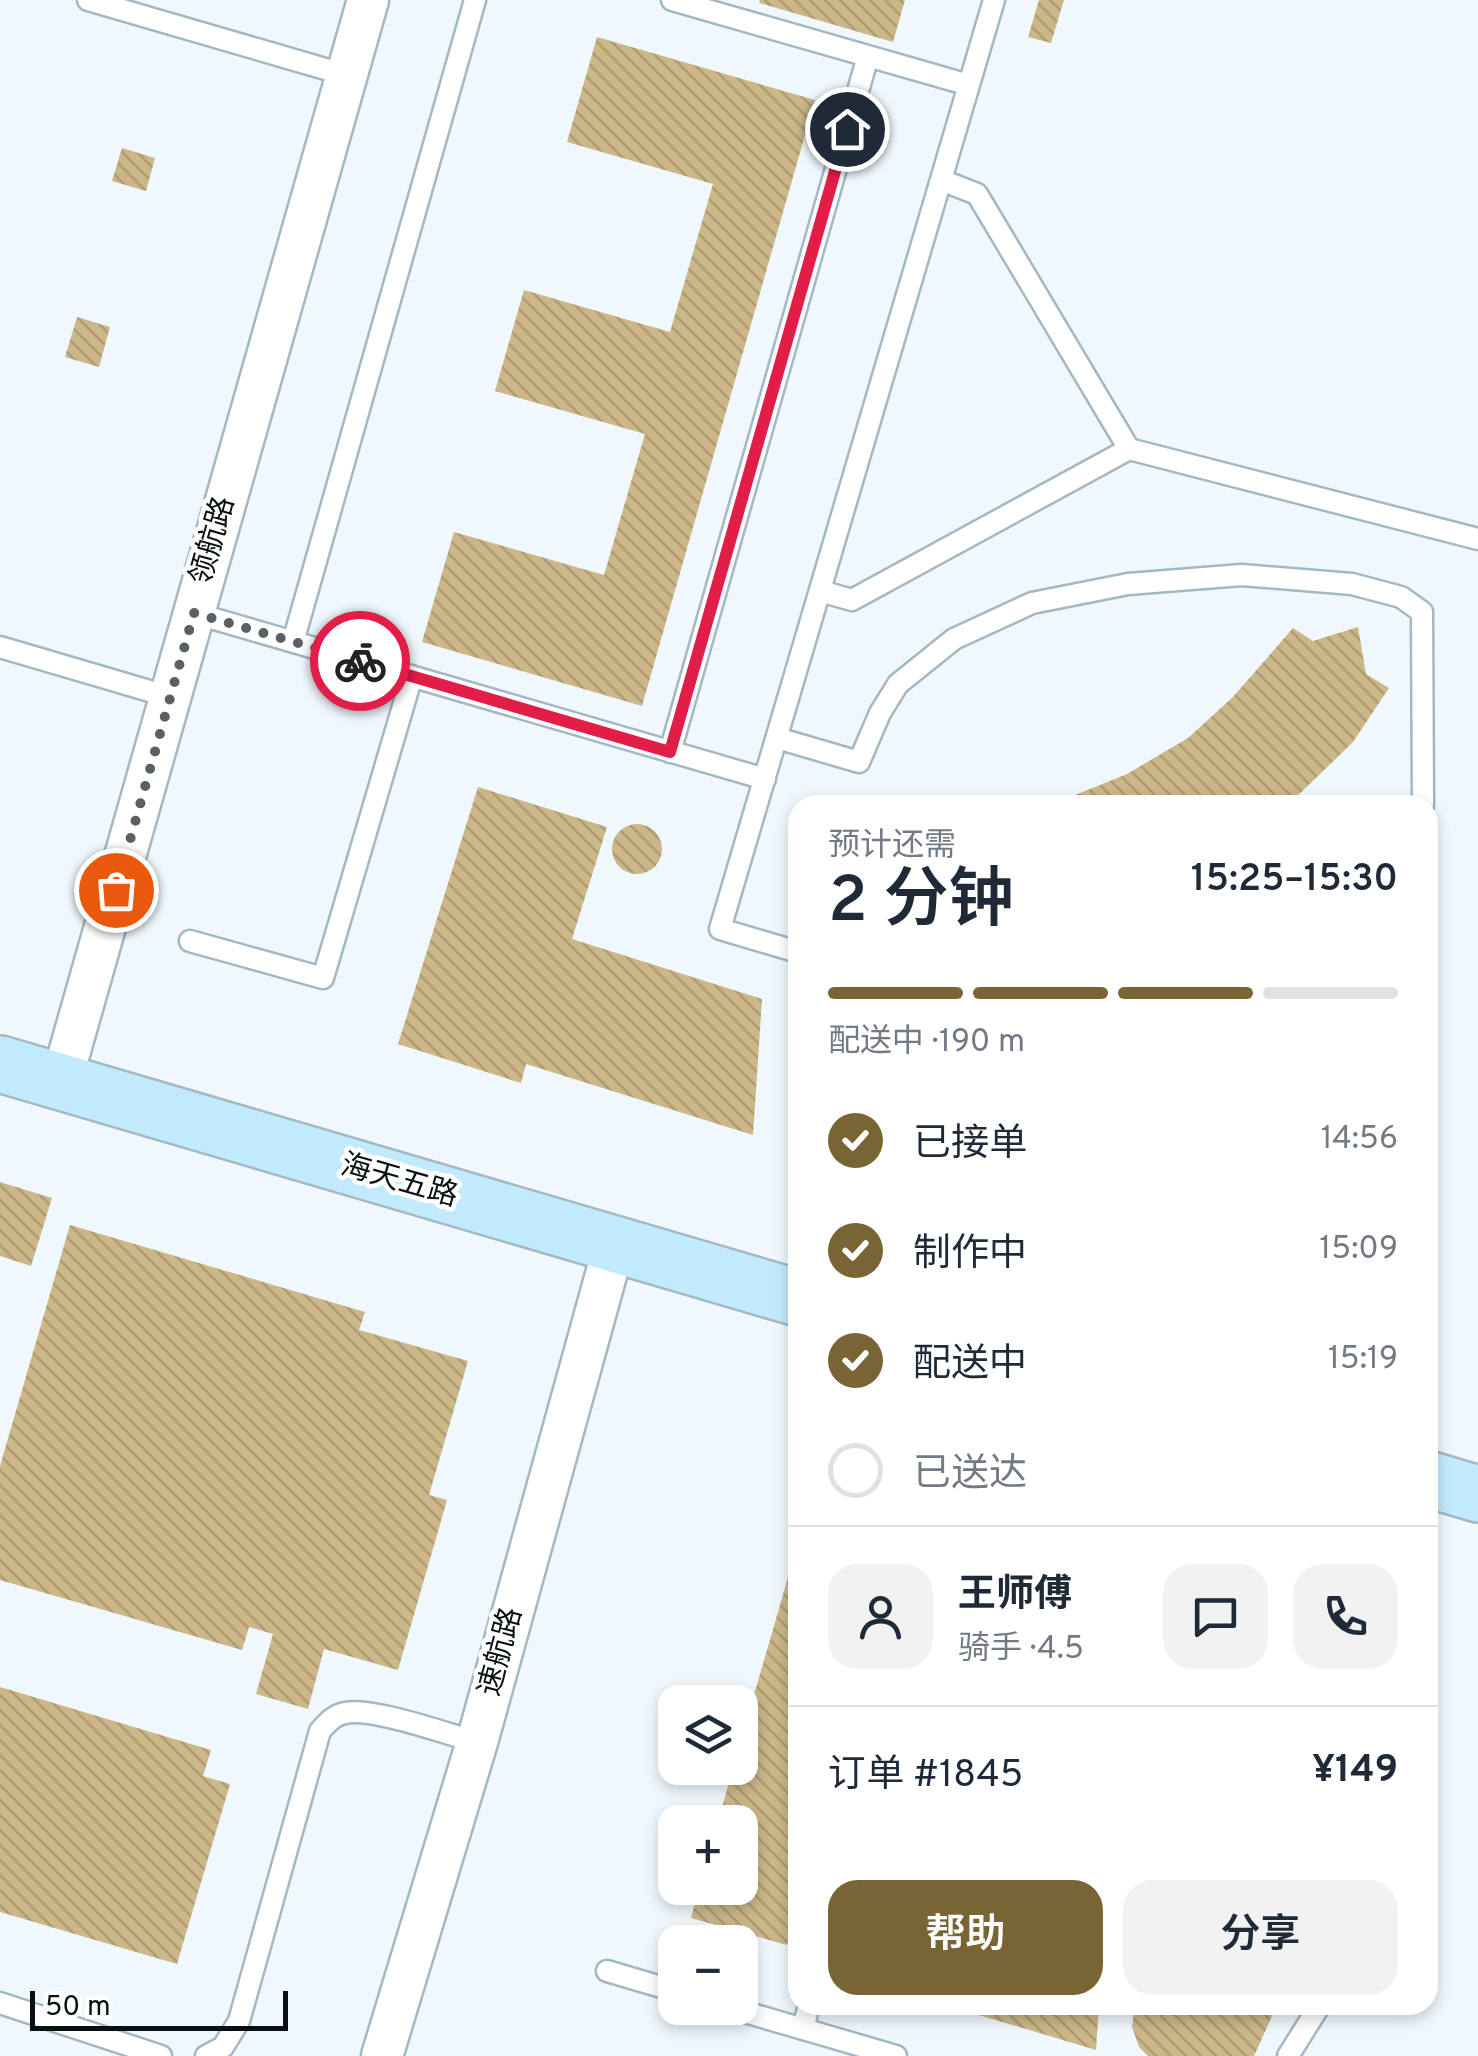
<!DOCTYPE html>
<html lang="zh">
<head>
<meta charset="utf-8">
<style>
	:root { --surface:#fff; --page:#f2f2f3; --text:#1f2937; --muted:#747a83; --line:#e0e1e3; --accent:#796534 }
	body { margin:0; font-family:Overpass,"Noto Sans SC",sans-serif; background:var(--page); color:var(--text); height:100vh; display:flex; flex-direction:column; font-size:38px; white-space:nowrap }
	* { box-sizing:border-box; margin:0 }
	p { font-size:32px; color:var(--muted) }
	.icon { flex:none; width:55px; height:55px; fill:none; stroke:currentColor; stroke-width:2; stroke-linecap:round; stroke-linejoin:round }
	.map { position:relative; flex:1; overflow:hidden }
	.drawer { position:absolute; left:788px; top:795px; width:650px; height:1220px; display:flex; flex-direction:column; background:var(--surface); border-radius:30px; box-shadow:0 5px 15px #0003 }
	.drawer>* { flex:none }
	.controls { position:absolute; left:658px; top:1685px; display:grid; gap:20px }
	.controls a { display:grid; place-items:center; width:100px; height:100px; border-radius:20px; background:var(--surface); box-shadow:0 5px 15px #0003; font-size:50px }
	.scale { position:absolute; left:30px; bottom:25px; width:258px; box-sizing:border-box; padding-left:10px; border:5px solid #091014; border-top:0; font-size:28px; line-height:35px; white-space:nowrap; color:#091014; -webkit-text-stroke:8px #fff; paint-order:stroke }
	.pin { position:absolute; display:grid; place-items:center; width:85px; height:85px; color:#fff; margin:-42px; border:5px solid #fff; border-radius:50%; box-shadow:0 2px 10px #0007 }
	.courier { position:absolute; display:grid; place-items:center; width:100px; height:100px; margin:-50px; border:8px solid #e11d48; border-radius:50%; background:#fff; color:#222; box-shadow:0 2px 12px #0007 }
	.head em { font-style:normal; font-weight:600 }
	.head div { display:flex; flex-direction:column-reverse }
	.head { display:flex; align-items:center; justify-content:space-between; height:170px; padding:0 40px }
	h1 { font-size:65px; font-weight:600; line-height:75px }
	.bar { display:grid; grid-template-columns:repeat(4,1fr); gap:15px 10px; align-content:center; height:120px; padding:0 40px }
	.bar i { height:12px; border-radius:8px; background:var(--line) }
	.bar .active { background:var(--accent) }
	.bar p { grid-column:span 4 }
	.line { display:flex; align-items:center; gap:25px; padding:0 40px; border-top:2px solid var(--line) }
	.line div { flex:1 }
	.round { display:grid; place-items:center; flex:none; width:105px; height:105px; border-radius:30px; background:var(--page) }
	ol { padding:0 40px; list-style:none }
	li { display:flex; align-items:center; gap:30px; height:110px }
	li p { margin-inline-start:auto }
	li .icon { padding:10px; border-radius:50%; background:var(--accent); color:#fff; stroke-width:4 }
	li:last-child { color:var(--muted) }
	li i { width:55px; height:55px; border:5px solid var(--line); border-radius:50% }
	.primary-button { display:flex; gap:20px; margin-top:auto; padding:20px 40px }
	.primary-button a { flex:1; height:115px; border-radius:30px; background:var(--accent); color:#fff; font-size:40px; font-weight:600; line-height:115px; text-align:center }
	.primary-button a+a { background:var(--page); color:var(--text) }
	.map>svg:first-child { display:block }
	.building { fill:url(#building-back-hatch) }
	.lines { fill:none; stroke-linecap:round; stroke-linejoin:round }
	.lane-casing { stroke:#a4b8c4; stroke-width:25 }
	.street-casing { stroke:#a4b8c4; stroke-width:45 }
	.secondary-casing { stroke:#a4b8c4; stroke-width:60 }
	.lane { stroke:#fff; stroke-width:20 }
	.street { stroke:#fff; stroke-width:40 }
	.secondary { stroke:#c2eafd; stroke-width:55 }
	.done { stroke:#5a6166; stroke-width:10; stroke-dasharray:0 18 }
	.route { stroke:#e11d48; stroke-width:12 }
	.labels { text-anchor:middle; dominant-baseline:central; stroke-width:9; stroke-linejoin:round; paint-order:stroke }
	.street-label { font-size:30px; fill:#091014; stroke:#fff }
</style>
</head>
<body>
<div class="map">
<svg width="1478" height="2056" viewBox="0 0 1478 2056">
	<defs>
		<pattern id="building-back-hatch" width="6" height="6" patternUnits="userSpaceOnUse" patternTransform="scale(2.5)"><rect width="6" height="6" fill="#cbb788"/><path d="M-1 5l2 2M0 0l6 6M5-1l2 2" fill="none" stroke="#ad9c74"/></pattern>
	</defs>
	<rect width="100%" height="100%" fill="#f0f8fd"/>
	<path class="building" d="M760 0H905L893 42 759 3Z
		M1039 0H1064L1051 43 1028 37Z
		M597 37 815 100 642 706 422 642 454 532 604 575 645 434 495 391 524 290 670 332 713 184 567 142Z
		M122 148 155 158 146 191 112 181Z
		M77 317 110 327 99 367 65 357Z
		M1358 627 1366 674 1389 688 1353 742 1288 805H1040L1068 798 1127 774 1188 738 1233 697 1293 628 1313 641Z
		M478 787 607 827 572 939 762 999 753 1135 526 1064 521 1083 398 1044Z
		M612 849a25 25 0 1 1 50 0a25 25 0 1 1-50 0Z
		M0 1182 52 1198 31 1266 0 1256Z
		M70 1225 365 1312 359 1330 468 1361 429 1495 447 1500 398 1670 324 1649 308 1709 256 1694 273 1634 249 1627 242 1650 0 1580V1466Z
		M798 1543V1908L787 1945 691 1918 699 1888H740V1822H718L733 1768H740V1743Z
		M0 1687 211 1750 203 1776 230 1784 177 1964 0 1912Z
		M1099 2005 1096 2050 949 2006V2005Z
		M1135 2005H1277L1254 2056H1148L1139 2047 1132 2027Z"/>
	<g class="lines">
		<g class="lane-casing">
			<path id="lane" d="M88 0 346 75
				M672 0 969 85
				M1129 449 1478 539
				M820 591 852 600 1129 449 977 194 941 180
				M194 613 765 779
				M293 642 475 0
				M0 647 170 697
				M777 738 859 762 880 713 898 684 954 639 1032 603 1128 584 1242 575 1352 584 1401 597 1422 612 1423 805
				M670 752 868 56
				M190 941 323 978 412 676
				M798 952 720 929 994 0
				M607 1971 675 1991
				M0 2003 161 2056
				M731 2008 896 2056
				M803 2029 809 2005
				M206 2056 223 2047 239 2021 320 1731C327 1723 334 1715 345 1713 373 1707 446 1734 477 1742
				M1288 2056 1320 2005"/>
		</g>
		<g class="street-casing">
			<path id="street" d="M61 1082 368 0
				M382 2056 477 1742 614 1246"/>
		</g>
		<g class="secondary-casing">
			<path id="secondary" d="M0 1064 798 1298
				M1428 1479 1478 1494"/>
		</g>
		<use href="#lane" class="lane"/>
		<use href="#street" class="street"/>
		<use href="#secondary" class="secondary"/>
	</g>
	<g class="lines">
		<path class="done" d="M116 890 194 613 360 661"/>
		<path class="route" d="M360 661 670 752 847 129"/>
	</g>
	<g class="labels">
		<g class="street-label">
			<text transform="translate(214 541) rotate(-74)">领航路</text>
			<text transform="translate(399 1182) rotate(16)">海天五路</text>
			<text transform="translate(502 1652) rotate(-75)">速航路</text>
		</g>
	</g>
</svg>
<div class="controls">
<a><svg class="icon" aria-label="layers" viewBox="0 0 24 24"><path d="M12 4l9 5-9 5-9-5zM3 14l9 5 9-5"/></svg></a>
<a>+</a>
<a>−</a>
</div>
<div class="scale">50 m</div>
<div class="pin" style="left:116px;top:890px;background:#ea580c"><svg class="icon" aria-label="bag" viewBox="0 0 24 24"><path d="M5 8h14l-1 12H6zM9 8a3 3 0 0 1 6 0"/></svg></div>
<div class="pin" style="left:847px;top:129px;background:#1f2937"><svg class="icon" aria-label="home" viewBox="0 0 24 24"><path d="M3 11l9-7 9 7M6 9v11h12V9"/></svg></div>
<div class="courier" style="left:360px;top:661px"><svg class="icon" aria-label="bike" viewBox="0 0 24 24"><circle cx="6" cy="16" r="4"/><circle cx="18" cy="16" r="4"/><path d="M6 16l4-8h5l3 8M10 8l3 8H6M13 5h3"/></svg></div>
<section class="drawer">
<div class="head"><div><h1>2 分钟</h1><p>预计还需</p></div><em>15:25–15:30</em></div>
<div class="bar"><i class="active"></i><i class="active"></i><i class="active"></i><i></i><p>配送中 · 190 m</p></div>
<ol>
<li><svg class="icon" aria-label="check" viewBox="0 0 24 24"><path d="M5 12l5 5 9-10"/></svg>已接单<p>14:56</p></li>
<li><svg class="icon" aria-label="check" viewBox="0 0 24 24"><path d="M5 12l5 5 9-10"/></svg>制作中<p>15:09</p></li>
<li><svg class="icon" aria-label="check" viewBox="0 0 24 24"><path d="M5 12l5 5 9-10"/></svg>配送中<p>15:19</p></li>
<li><i></i>已送达</li>
</ol>
<div class="line" style="height:180px"><a class="round"><svg class="icon" aria-label="person" viewBox="0 0 24 24"><circle cx="12" cy="8" r="4"/><path d="M4 21q1-7 8-7t8 7"/></svg></a><div><b>王师傅</b><p>骑手 · 4.5</p></div><a class="round"><svg class="icon" aria-label="chat" viewBox="0 0 24 24"><path d="M4 5h16v11H9l-5 4z"/></svg></a><a class="round"><svg class="icon" aria-label="phone" viewBox="0 0 24 24"><path d="M5 4h4l2 5-3 2q2 4 5 5l2-3 5 2v4C11 20 4 13 5 4z"/></svg></a></div>
<div class="line" style="height:130px"><div>订单 #1845</div><b>¥149</b></div>
<div class="primary-button"><a>帮助</a><a>分享</a></div>
</section>
</div>
</body>
</html>
